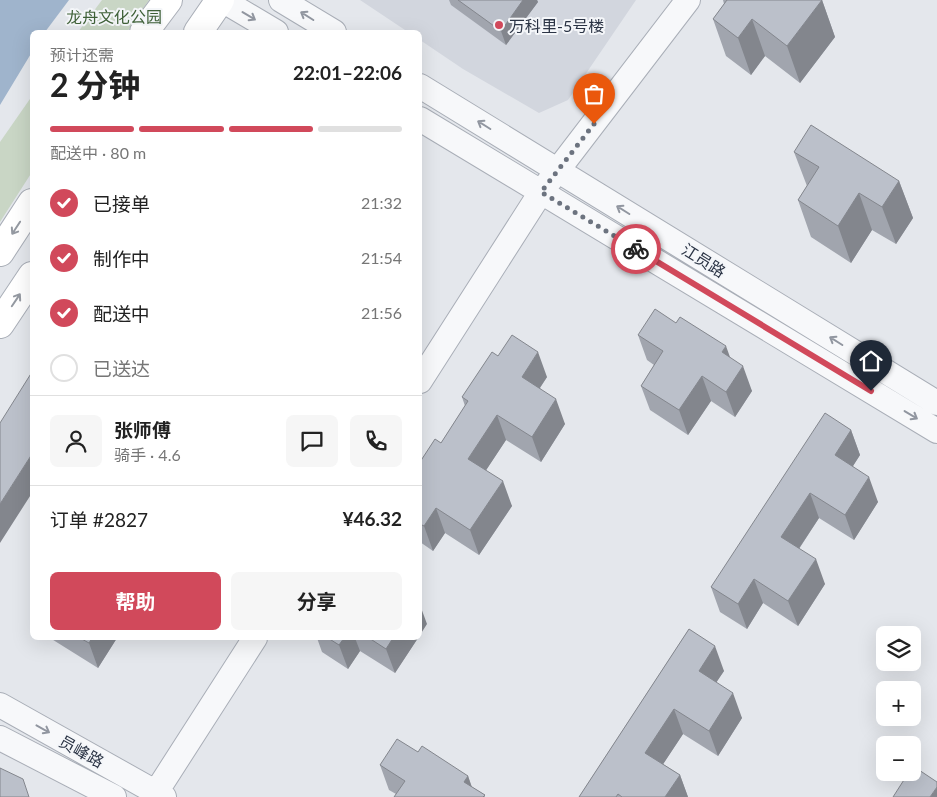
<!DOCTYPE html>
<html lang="zh">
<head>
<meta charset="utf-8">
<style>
	:root { --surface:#fff; --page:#f6f6f6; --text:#222; --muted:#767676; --line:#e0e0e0; --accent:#d1495b }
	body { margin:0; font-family:Lato,"Noto Sans SC",sans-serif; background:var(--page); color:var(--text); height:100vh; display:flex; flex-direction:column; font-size:19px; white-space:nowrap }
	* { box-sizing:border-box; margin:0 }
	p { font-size:16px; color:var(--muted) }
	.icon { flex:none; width:28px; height:28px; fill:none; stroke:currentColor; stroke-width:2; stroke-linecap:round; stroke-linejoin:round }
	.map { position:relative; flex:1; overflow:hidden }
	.sheet { position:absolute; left:30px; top:30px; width:392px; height:610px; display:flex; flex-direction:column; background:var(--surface); border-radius:8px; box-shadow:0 5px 20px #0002 }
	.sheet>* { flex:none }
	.tools { position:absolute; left:876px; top:626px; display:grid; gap:10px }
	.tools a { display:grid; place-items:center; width:45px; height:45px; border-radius:8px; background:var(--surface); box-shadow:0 5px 20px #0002; font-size:25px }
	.pin { position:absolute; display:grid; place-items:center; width:42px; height:42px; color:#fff; margin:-51px -21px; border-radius:50% 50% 50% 0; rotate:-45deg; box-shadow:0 0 5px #0007 }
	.pin .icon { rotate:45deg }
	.courier { position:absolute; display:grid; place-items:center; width:50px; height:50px; margin:-25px; border:4px solid #d1495b; border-radius:50%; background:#fff; color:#222; box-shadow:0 1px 6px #0007 }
	.summary em { font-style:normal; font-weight:700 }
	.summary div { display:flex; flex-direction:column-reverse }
	.summary { display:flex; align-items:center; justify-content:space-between; height:85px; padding:0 20px }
	h1 { font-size:32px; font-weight:700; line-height:38px }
	.bar { display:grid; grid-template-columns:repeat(4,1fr); gap:8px 5px; align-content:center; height:60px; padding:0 20px }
	.bar i { height:6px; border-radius:4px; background:var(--line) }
	.bar .current { background:var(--accent) }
	.bar p { grid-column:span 4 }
	.line { display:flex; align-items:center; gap:12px; padding:0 20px; border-top:1px solid var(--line) }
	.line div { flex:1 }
	.round { display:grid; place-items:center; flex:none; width:52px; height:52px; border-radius:8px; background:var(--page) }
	ol { padding:0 20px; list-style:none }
	li { display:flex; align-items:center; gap:15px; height:55px }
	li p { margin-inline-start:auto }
	li .icon { padding:5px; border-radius:50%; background:var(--accent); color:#fff; stroke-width:4 }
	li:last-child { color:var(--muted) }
	li i { width:28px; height:28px; border:2px solid var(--line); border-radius:50% }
	.button { display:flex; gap:10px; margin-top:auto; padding:10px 20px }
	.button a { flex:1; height:58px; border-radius:8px; background:var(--accent); color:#fff; font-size:20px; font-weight:700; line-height:58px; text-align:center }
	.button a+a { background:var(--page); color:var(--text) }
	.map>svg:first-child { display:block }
	.built { fill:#d2d6de }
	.green { fill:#c9d6c5 }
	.water { fill:#9fb4cc }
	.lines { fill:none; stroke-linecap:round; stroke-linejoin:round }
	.street-casing { stroke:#a9aeb7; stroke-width:26 }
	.secondary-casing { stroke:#a9aeb7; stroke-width:30 }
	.street { stroke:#f7f8fa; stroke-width:24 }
	.secondary { stroke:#fff; stroke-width:28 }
	.wall { fill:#a1a5ae }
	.shaded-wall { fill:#83868d }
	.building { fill:#bbc0ca; stroke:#83868d }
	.oneway { stroke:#9196a0 }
	.oneway2 { stroke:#959aa2 }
	.done { stroke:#6c737f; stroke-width:5; stroke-dasharray:0 9 }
	.route { stroke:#d1495b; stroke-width:6 }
	.poi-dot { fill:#d1495b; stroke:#f4f6f9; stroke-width:2 }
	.labels { text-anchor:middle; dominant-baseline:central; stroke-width:4; stroke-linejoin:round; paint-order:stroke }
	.park-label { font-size:16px; fill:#3f6138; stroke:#f4f6f9 }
	.poi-label { font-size:16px; fill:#2b3445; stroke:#f4f6f9; text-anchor:start }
	.street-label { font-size:16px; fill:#2b3445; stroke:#f4f6f9 }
</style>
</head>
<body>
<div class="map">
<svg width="937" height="797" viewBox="0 0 937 797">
	<rect width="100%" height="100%" fill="#e4e7ec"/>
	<path class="built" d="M360 0H636L568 100 539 113 463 69 420 40V32H408Z"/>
	<path class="green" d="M102 0H149L127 32H78Z
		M32 96V172L0 222V142Z"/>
	<path class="water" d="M0 0H69L45 32H32V52L0 105Z"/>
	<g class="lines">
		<g class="street-casing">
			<path id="street" d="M222 0 276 32
				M281 0 334 32
				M420 86 937 403
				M420 119 937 431
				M420 381 541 192 688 0
				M0 705 164 797
				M0 738 114 797
				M153 797 255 638"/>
		</g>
		<g class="secondary-casing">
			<path id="secondary" d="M144 32 168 0
				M198 32 220 0
				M0 252 32 203
				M0 324 32 276"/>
		</g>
		<use href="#street" class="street"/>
		<use href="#secondary" class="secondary"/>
	</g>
	<path class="wall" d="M449 0H537L538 2 506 45 451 5Z
		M723 0H822L835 37 800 83 765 56 751 75 726 56 713 19 724 4Z
		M794 152 899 181 913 218 896 244 872 230 851 263 811 237 798 200 807 186Z
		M638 335 731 358 752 391 735 417 711 401 688 435 650 410 641 386 654 365 647 360Z
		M498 356 547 377 540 388 565 424 541 462 506 440 486 470 512 506 479 555 445 533 433 551 420 542V462L441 443 465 406 462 397Z
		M851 430 860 455 853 466 878 502 854 540 819 518 799 549 825 584 798 626 763 603 747 629 720 612 711 587Z
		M689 629 724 671 716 682 742 718 718 756 683 734 663 764 680 775 688 797H579Z
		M50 638H117L98 668Z
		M317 638H418L395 673 360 651 348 669 322 652Z
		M418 752 468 776 472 787 485 795V797H394L396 794 389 790 380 765Z"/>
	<path class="shaded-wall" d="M523 0H537L538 2 506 45 501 31Z
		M822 0 835 37 800 83 787 46Z
		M752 19 765 56 751 75 738 38Z
		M899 181 913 218 896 244 882 207Z
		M859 193 872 230 851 263 838 226Z
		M726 346 735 371 722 352Z
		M538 352 547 377 531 401 522 377Z
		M743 366 752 391 735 417 726 392Z
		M702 376 711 401 688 435 679 410Z
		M556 399 565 424 541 462 532 437Z
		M497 415 506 440 477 484 468 459Z
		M851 430 860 455 844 480 835 455Z
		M32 454V493L0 543V504Z
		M869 477 878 502 854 540 845 515Z
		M503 481 512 506 479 555 470 530Z
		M810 493 819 518 790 562 781 537Z
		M436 508 445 533 433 551 424 526Z
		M816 559 825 584 798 626 788 601Z
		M754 579 763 603 747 629 738 604Z
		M420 605 427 624 420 635Z
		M92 638H117L98 668 89 643Z
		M344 638H355L360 651 348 669 339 645Z
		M393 638H418L395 673 386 649Z
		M715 646 724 671 708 695 699 671Z
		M733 693 742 718 718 756 709 731Z
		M674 709 683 734 654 778 645 753Z
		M680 775 688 797H665Z
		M468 776 475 797 464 782Z
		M937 787V797H930Z"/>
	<path class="building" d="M458 0H523L501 31Z
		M727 0H822L787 46 752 19 738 38 713 19Z
		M811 125 899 181 882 207 859 193 838 226 798 200 819 167 794 152Z
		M655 309 676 323 680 317 726 346 722 352 743 366 726 392 702 376 679 410 641 386 663 351 638 335Z
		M512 335 538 352 522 377 556 399 532 437 497 415 468 459 503 481 470 530 436 508 424 526 420 524V462L435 439 441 443 468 401 462 397 492 352 498 356Z
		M32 372V454L0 504V423Z
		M825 413 851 430 835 455 869 477 845 515 810 493 781 537 816 559 788 601 754 579 738 604 711 587Z
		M689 629 715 646 699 671 733 693 709 731 674 709 645 753 680 775 665 797H622L618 794 616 797H579Z
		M80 638H92L89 643Z
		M328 638H344L339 645Z
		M369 638H393L386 649Z
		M397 739 418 752 422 746 468 776 464 782 485 795 483 797H394L405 781 380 765Z
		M913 766 937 782V787L930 797H893L909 772H912V768Z
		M0 768 23 779 29 797H0Z"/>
	<defs><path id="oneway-shaft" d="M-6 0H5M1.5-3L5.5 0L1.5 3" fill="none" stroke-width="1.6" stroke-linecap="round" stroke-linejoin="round" transform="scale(1.25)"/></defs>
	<g class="oneway">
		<use href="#oneway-shaft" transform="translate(249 16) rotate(31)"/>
		<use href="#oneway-shaft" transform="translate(307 16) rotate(-148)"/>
		<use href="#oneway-shaft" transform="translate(484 125) rotate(-148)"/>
		<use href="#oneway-shaft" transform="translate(623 210) rotate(-148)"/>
		<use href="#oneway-shaft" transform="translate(836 341) rotate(-148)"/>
		<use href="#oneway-shaft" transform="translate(911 415) rotate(31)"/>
		<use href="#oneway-shaft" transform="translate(43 729) rotate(29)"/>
	</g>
	<g class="oneway2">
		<use href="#oneway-shaft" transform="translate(16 228) rotate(123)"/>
		<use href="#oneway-shaft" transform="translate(16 300) rotate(-56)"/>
	</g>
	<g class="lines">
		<path class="done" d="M594 124 541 192 636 249"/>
		<path class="route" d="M636 249 871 391"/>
	</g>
	<circle class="poi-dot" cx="499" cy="25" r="5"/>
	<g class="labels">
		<g class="park-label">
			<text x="114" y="16">龙舟文化公园</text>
		</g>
		<g class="poi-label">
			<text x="509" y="25">万科里-5号楼</text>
		</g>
		<g class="street-label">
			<text transform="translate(704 260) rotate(32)">江员路</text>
			<text transform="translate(82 751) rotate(29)">员峰路</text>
		</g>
	</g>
</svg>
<div class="tools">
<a><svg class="icon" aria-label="layers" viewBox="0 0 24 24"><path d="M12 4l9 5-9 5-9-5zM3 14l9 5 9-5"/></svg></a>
<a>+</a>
<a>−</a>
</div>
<div class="pin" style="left:594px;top:124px;background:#ea580c"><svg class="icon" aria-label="bag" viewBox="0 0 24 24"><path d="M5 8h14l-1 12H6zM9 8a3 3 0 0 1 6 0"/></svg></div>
<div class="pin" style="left:871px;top:391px;background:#1f2937"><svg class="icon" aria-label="home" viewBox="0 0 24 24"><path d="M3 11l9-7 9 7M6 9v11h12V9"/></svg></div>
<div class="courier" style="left:636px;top:249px"><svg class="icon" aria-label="bike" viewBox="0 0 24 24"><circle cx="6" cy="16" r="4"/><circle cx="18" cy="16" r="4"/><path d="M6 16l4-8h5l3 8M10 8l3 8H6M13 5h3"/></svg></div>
<section class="sheet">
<div class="summary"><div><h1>2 分钟</h1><p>预计还需</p></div><em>22:01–22:06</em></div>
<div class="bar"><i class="current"></i><i class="current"></i><i class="current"></i><i></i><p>配送中 · 80 m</p></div>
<ol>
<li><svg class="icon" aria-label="check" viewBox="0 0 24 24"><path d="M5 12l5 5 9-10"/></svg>已接单<p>21:32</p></li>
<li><svg class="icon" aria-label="check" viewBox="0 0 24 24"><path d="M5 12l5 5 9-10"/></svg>制作中<p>21:54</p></li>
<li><svg class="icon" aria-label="check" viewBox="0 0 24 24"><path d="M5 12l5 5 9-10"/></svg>配送中<p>21:56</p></li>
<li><i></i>已送达</li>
</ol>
<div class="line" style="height:90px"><a class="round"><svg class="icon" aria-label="person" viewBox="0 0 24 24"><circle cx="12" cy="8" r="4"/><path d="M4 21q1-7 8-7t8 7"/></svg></a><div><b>张师傅</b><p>骑手 · 4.6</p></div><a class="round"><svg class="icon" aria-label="chat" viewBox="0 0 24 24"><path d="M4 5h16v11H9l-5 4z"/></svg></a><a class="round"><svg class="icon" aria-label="phone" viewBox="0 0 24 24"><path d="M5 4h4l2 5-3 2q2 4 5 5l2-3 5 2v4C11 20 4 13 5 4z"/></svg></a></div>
<div class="line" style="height:65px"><div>订单 #2827</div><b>¥46.32</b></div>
<div class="button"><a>帮助</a><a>分享</a></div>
</section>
</div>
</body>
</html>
